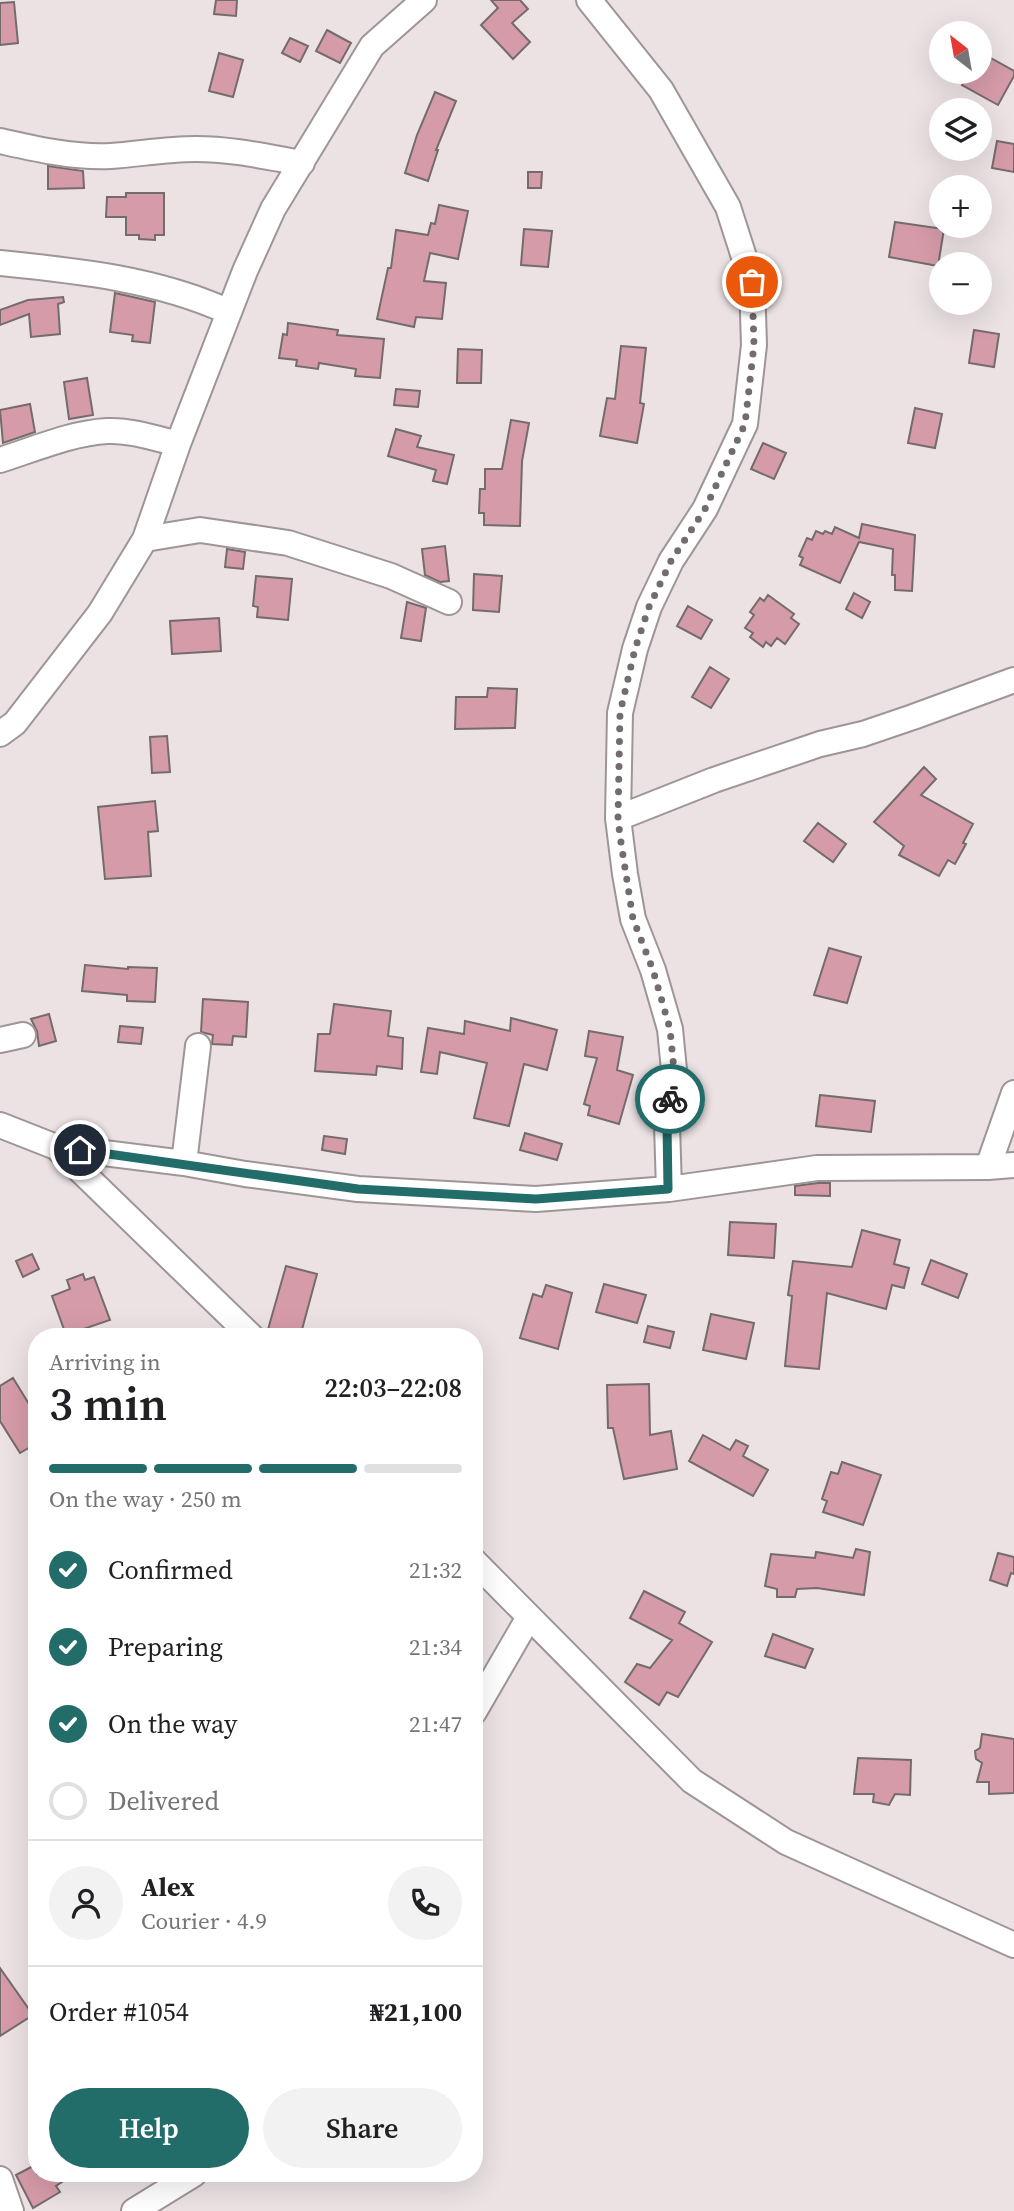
<!DOCTYPE html>
<html lang="en">
<head>
<meta charset="utf-8">
<style>
	:root { --surface:#fff; --page:#f2f2f2; --text:#202124; --muted:#757577; --line:#e0e0e0; --accent:#226d6a }
	body { margin:0; font-family:"Source Serif 4",serif; background:var(--page); color:var(--text); height:100vh; display:flex; flex-direction:column; font-size:26px; white-space:nowrap }
	* { box-sizing:border-box; margin:0 }
	p { font-size:23px; color:var(--muted) }
	.icon { flex:none; width:38px; height:38px; fill:none; stroke:currentColor; stroke-width:2; stroke-linecap:round; stroke-linejoin:round }
	.map { position:relative; flex:1; overflow:hidden }
	.panel { position:absolute; left:28px; top:1328px; width:455px; height:854px; display:flex; flex-direction:column; background:var(--surface); border-radius:28px; box-shadow:0 7px 28px #0002 }
	.panel>* { flex:none }
	.needle { width:46px; rotate:329deg }
	.buttons { position:absolute; left:929px; top:21px; display:grid; gap:14px }
	.buttons a { display:grid; place-items:center; width:63px; height:63px; border-radius:50%; background:var(--surface); box-shadow:0 7px 28px #0002; font-size:35px }
	.pin { position:absolute; display:grid; place-items:center; width:60px; height:60px; color:#fff; margin:-30px; border:4px solid #fff; border-radius:50%; box-shadow:0 2px 7px #0007 }
	.courier { position:absolute; display:grid; place-items:center; width:70px; height:70px; margin:-35px; border:5px solid #226d6a; border-radius:50%; background:#fff; color:#222; box-shadow:0 2px 9px #0007 }
	.overview em { font-style:normal; font-weight:600 }
	.overview div { display:flex; flex-direction:column-reverse }
	.overview { display:flex; align-items:center; justify-content:space-between; height:119px; padding:0 21px }
	h1 { font-size:46px; font-weight:600; line-height:52px }
	.bar { display:grid; grid-template-columns:repeat(4,1fr); gap:10px 7px; align-content:center; height:84px; padding:0 21px }
	.bar i { height:9px; border-radius:5px; background:var(--line) }
	.bar .on { background:var(--accent) }
	.bar p { grid-column:span 4 }
	.line { display:flex; align-items:center; gap:18px; padding:0 21px; border-top:2px solid var(--line) }
	.line div { flex:1 }
	.round { display:grid; place-items:center; flex:none; width:74px; height:74px; border-radius:37px; background:var(--page) }
	ol { padding:0 21px; list-style:none }
	li { display:flex; align-items:center; gap:21px; height:77px }
	li p { margin-inline-start:auto }
	li .icon { padding:7px; border-radius:50%; background:var(--accent); color:#fff; stroke-width:4 }
	li:last-child { color:var(--muted) }
	li i { width:38px; height:38px; border:4px solid var(--line); border-radius:50% }
	.button { display:flex; gap:14px; margin-top:auto; padding:14px 21px }
	.button a { flex:1; height:80px; border-radius:42px; background:var(--accent); color:#fff; font-size:28px; font-weight:600; line-height:80px; text-align:center }
	.button a+a { background:var(--page); color:var(--text) }
	.map>svg:first-child { display:block }
	.building { fill:#d69ba8; stroke:#746b6d; stroke-width:2 }
	.lines { fill:none; stroke-linecap:round; stroke-linejoin:round }
	.minor-casing { stroke:#9e9596; stroke-width:28 }
	.minor { stroke:#fff; stroke-width:24 }
	.done { stroke:#726c6d; stroke-width:7; stroke-dasharray:0 12.6 }
	.route { stroke:#226d6a; stroke-width:9 }
</style>
</head>
<body>
<div class="map">
<svg width="1014" height="2211" viewBox="0 0 1014 2211">
	<rect width="100%" height="100%" fill="#ece2e4"/>
	<path class="building" d="M216 0H237L236 16 214 14Z
		M491 0H520L528 9 512 23 530 42 513 59 481 25 498 8Z
		M14 2 18 43 0 45V3Z
		M327 30 351 43 340 63 316 51Z
		M290 38 308 46 300 62 282 53Z
		M980 52 1014 71V76L998 105 962 85 969 72H980Z
		M219 53 243 60 233 97 209 91Z
		M435 92 456 101 436 150H438L428 181 405 173 417 135Z
		M997 141 1014 144V172L992 168Z
		M48 166 83 171 84 188 48 189Z
		M528 172H542L541 188H528Z
		M126 193H164V235H155V240L139 239V235H126V217H106L107 197H126Z
		M439 205 468 211 458 259 430 253 424 281 446 283 442 319 416 317 414 327 377 319 388 268H391L396 230 428 235 431 223 435 224Z
		M895 222 944 229 938 266 889 257Z
		M524 229 552 231 548 267 521 265Z
		M115 293 155 302 150 343 132 341 133 335 110 332Z
		M63 297 64 302 58 304 60 334 31 337 29 314 0 325V310L28 300Z
		M288 323 338 330 337 335 384 339 380 378 355 376 356 369 319 363 318 369 296 366 297 360 279 358 283 334 287 335Z
		M974 330 999 334 994 367 969 363Z
		M621 346 646 348 640 403 644 404 637 443 600 436 607 398 615 399Z
		M458 349 482 350 481 383H457Z
		M87 378 93 415 69 419 64 382Z
		M396 389 420 391 418 407 394 405Z
		M30 404 35 432 3 443 0 410Z
		M915 408 942 414 935 448 908 443Z
		M511 420 529 423 522 461 520 526 484 525V513H479L480 489H485V469H502Z
		M396 429 421 436 417 447 454 455 447 484 433 481 436 470 388 456Z
		M763 443 786 453 774 479 751 469Z
		M862 524 915 535 912 591 895 590V575H892L893 549 859 542 840 583 800 565 803 558 799 556 807 538 812 540 816 531 823 534 825 531 832 534 835 527 859 538Z
		M445 546 449 581 440 582 425 575 422 549Z
		M227 549 245 552 243 569 225 567Z
		M474 574 502 576 499 612 473 610Z
		M256 576 292 579 288 620 257 617 258 607 253 606Z
		M854 593 870 602 862 618 846 609Z
		M768 595 794 614 791 618 799 624 785 644 777 638 771 646 766 642 763 647 750 637 753 633 745 628 754 615 750 612 760 598 764 601Z
		M407 602 426 608 421 641 401 638Z
		M688 606 712 620 701 639 677 626Z
		M219 618 221 651 172 654 170 621Z
		M710 667 729 679 711 708 692 697Z
		M488 688 517 689 515 728 455 729 456 697H487Z
		M167 736 170 772 152 773 150 737Z
		M924 767 936 779 921 795 973 824 963 843 966 844 955 864 948 860 939 876 899 855 904 846 874 822Z
		M155 801 158 831 148 832 151 876 105 879 98 807Z
		M818 823 846 844 833 862 804 841Z
		M829 948 861 957 847 1003 814 995Z
		M85 965 128 969V967L157 968 155 1002 127 1001V995L82 991Z
		M203 999 248 1002 246 1037 233 1036 232 1045 212 1044 213 1035 201 1032Z
		M334 1004 391 1011 388 1036 403 1038 402 1069 377 1066 376 1075 315 1071 318 1034H330Z
		M49 1014 56 1041 39 1046 37 1031 31 1019Z
		M511 1018 557 1030 547 1070 524 1064 509 1126 474 1118 487 1063 440 1052 437 1074 421 1072 428 1028 464 1034 465 1021 510 1031Z
		M120 1026 143 1028 141 1044 118 1042Z
		M589 1031 623 1037 617 1070 633 1075 619 1124 588 1115 590 1106 584 1104 597 1058 585 1056Z
		M820 1095 875 1101 871 1132 816 1126Z
		M525 1133 562 1144 557 1160 520 1150Z
		M324 1136 347 1139 345 1154 322 1150Z
		M818 1183H830V1196L795 1195V1186Z
		M730 1222 776 1224 774 1258 728 1255Z
		M862 1230 900 1240 894 1264 909 1268 904 1288 892 1285 886 1309 827 1293 819 1369 785 1366 792 1296 788 1295 793 1261 852 1267Z
		M32 1254 39 1269 23 1277 16 1261Z
		M931 1260 967 1274 958 1298 922 1284Z
		M286 1266 317 1274 300 1337 289 1333 288 1337H281L267 1333Z
		M83 1274 85 1280 94 1277 110 1320 66 1335 52 1296 70 1289 67 1280Z
		M604 1284 646 1295 637 1323 596 1312Z
		M546 1285 572 1293 558 1349 520 1338 533 1294 542 1297Z
		M711 1314 754 1323 746 1359 703 1350Z
		M648 1326 674 1332 670 1348 644 1342Z
		M13 1378 37 1417V1443L20 1453 0 1421V1386Z
		M649 1384 650 1435 671 1431 677 1469 624 1479 613 1428H608L607 1385Z
		M703 1435 730 1450 736 1440 748 1446 743 1456 768 1470 753 1496 689 1461Z
		M842 1462 881 1475 863 1525 823 1512 827 1501 822 1499 831 1472 838 1474Z
		M856 1549 870 1552 864 1595 817 1588 797 1589 795 1597H777V1589L765 1586 771 1554 815 1558 816 1552 853 1558Z
		M998 1553 1014 1557V1574L1011 1573 1007 1586 990 1580Z
		M644 1591 685 1612 679 1623 712 1642 678 1697 667 1692 659 1705 625 1682 637 1664 650 1668 672 1640 630 1618Z
		M773 1634 813 1649 805 1668 765 1656Z
		M982 1734 1014 1739V1793L989 1794V1782H977L982 1763 976 1759 975 1751 980 1748Z
		M858 1758 911 1760 910 1795 895 1794 889 1805 873 1802 874 1794H854Z
		M0 1968 33 2015 0 2036Z
		M37 2164V2174H74L56 2186 60 2192 33 2208 16 2175Z"/>
	<g class="lines">
		<g class="minor-casing">
			<path id="minor" d="M589 0 661 90 728 207 752 282 754 345 745 424 705 509 671 561 649 607 635 649 620 713 618 818 625 874 633 919 653 970 670 1029 674 1070 667 1125 669 1189
				M0 141C36 149 74 158 111 156 139 154 167 149 196 149 232 149 267 157 302 163
				M0 263C79 271 157 279 229 312
				M0 460C35 449 71 433 107 431 131 430 155 438 178 444
				M145 539 200 530 288 543 391 576 449 602
				M0 734 15 723 100 613 145 539 178 444 245 271 273 209 372 46 424 0
				M618 818 714 780 820 744 863 734 913 717 1014 680
				M0 1040 23 1035
				M0 1125 56 1147 184 1163 245 1174 358 1189 536 1199 669 1189 817 1168 988 1167 1014 1165
				M56 1147 252 1337
				M184 1163 198 1046
				M988 1167 1014 1093
				M474 1561 692 1781 786 1842 1014 1945
				M474 1712 529 1617
				M0 2179 11 2211
				M134 2211 194 2174"/>
		</g>
		<use href="#minor" class="minor"/>
	</g>
	<g class="lines">
		<path class="done" d="M670 1099 674 1070 670 1029 653 970 633 919 620 836 618 818 620 713 635 649 649 607 671 561 705 509 745 424 754 345 752 282"/>
		<path class="route" d="M80 1150 358 1189 536 1199 668 1189 667 1125 670 1099"/>
	</g>
</svg>
<div class="buttons">
<a><svg class="needle" viewBox="-14 -14 28 28"><path d="M0-13l5 13h-10z" fill="#e53935"/><path d="M0 13l5-13h-10z" fill="#757577"/></svg></a>
<a><svg class="icon" aria-label="layers" viewBox="0 0 24 24"><path d="M12 4l9 5-9 5-9-5zM3 14l9 5 9-5"/></svg></a>
<a>+</a>
<a>−</a>
</div>
<div class="pin" style="left:752px;top:282px;background:#ea580c"><svg class="icon" aria-label="bag" viewBox="0 0 24 24"><path d="M5 8h14l-1 12H6zM9 8a3 3 0 0 1 6 0"/></svg></div>
<div class="pin" style="left:80px;top:1150px;background:#1f2937"><svg class="icon" aria-label="home" viewBox="0 0 24 24"><path d="M3 11l9-7 9 7M6 9v11h12V9"/></svg></div>
<div class="courier" style="left:670px;top:1099px"><svg class="icon" aria-label="bike" viewBox="0 0 24 24"><circle cx="6" cy="16" r="4"/><circle cx="18" cy="16" r="4"/><path d="M6 16l4-8h5l3 8M10 8l3 8H6M13 5h3"/></svg></div>
<section class="panel">
<div class="overview"><div><h1>3 min</h1><p>Arriving in</p></div><em>22:03–22:08</em></div>
<div class="bar"><i class="on"></i><i class="on"></i><i class="on"></i><i></i><p>On the way · 250 m</p></div>
<ol>
<li><svg class="icon" aria-label="check" viewBox="0 0 24 24"><path d="M5 12l5 5 9-10"/></svg>Confirmed<p>21:32</p></li>
<li><svg class="icon" aria-label="check" viewBox="0 0 24 24"><path d="M5 12l5 5 9-10"/></svg>Preparing<p>21:34</p></li>
<li><svg class="icon" aria-label="check" viewBox="0 0 24 24"><path d="M5 12l5 5 9-10"/></svg>On the way<p>21:47</p></li>
<li><i></i>Delivered</li>
</ol>
<div class="line" style="height:126px"><a class="round"><svg class="icon" aria-label="person" viewBox="0 0 24 24"><circle cx="12" cy="8" r="4"/><path d="M4 21q1-7 8-7t8 7"/></svg></a><div><b>Alex</b><p>Courier · 4.9</p></div><a class="round"><svg class="icon" aria-label="phone" viewBox="0 0 24 24"><path d="M5 4h4l2 5-3 2q2 4 5 5l2-3 5 2v4C11 20 4 13 5 4z"/></svg></a></div>
<div class="line" style="height:91px"><div>Order #1054</div><b>₦21,100</b></div>
<div class="button"><a>Help</a><a>Share</a></div>
</section>
</div>
</body>
</html>
